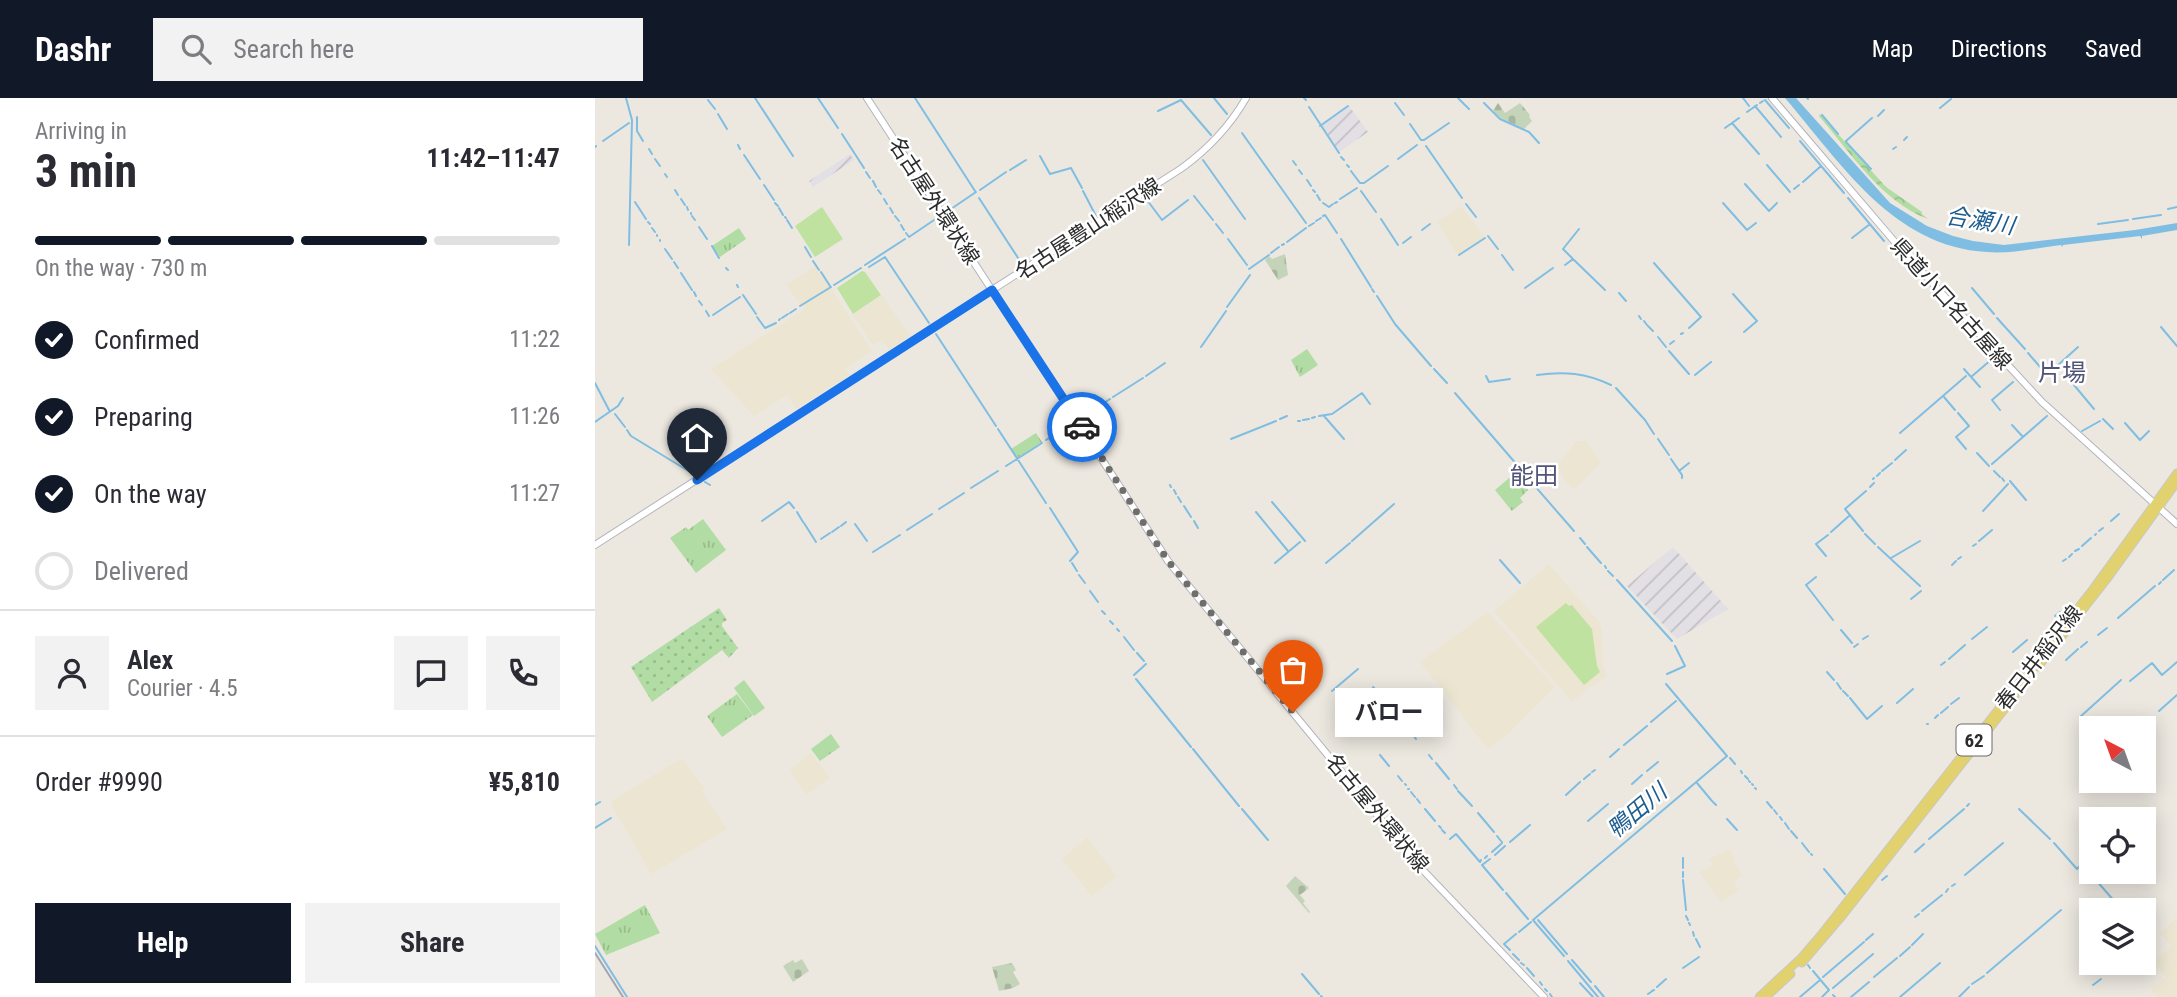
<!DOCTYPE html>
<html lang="en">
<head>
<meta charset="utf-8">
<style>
	:root { --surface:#fff; --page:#f2f2f3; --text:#2b2b33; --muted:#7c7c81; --line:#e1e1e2; --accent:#111827 }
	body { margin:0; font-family:"Roboto Condensed","Noto Sans JP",sans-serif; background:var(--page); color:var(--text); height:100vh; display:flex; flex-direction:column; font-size:26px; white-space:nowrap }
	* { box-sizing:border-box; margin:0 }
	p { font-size:23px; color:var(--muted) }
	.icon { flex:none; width:38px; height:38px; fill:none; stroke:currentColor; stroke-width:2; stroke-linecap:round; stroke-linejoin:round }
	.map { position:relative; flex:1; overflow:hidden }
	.drawer { display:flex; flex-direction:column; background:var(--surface); width:595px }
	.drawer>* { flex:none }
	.needle { width:46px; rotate:319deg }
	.fabs { position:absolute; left:1484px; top:618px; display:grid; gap:14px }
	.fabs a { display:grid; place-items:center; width:77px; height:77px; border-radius:0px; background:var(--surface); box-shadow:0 4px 18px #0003; font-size:35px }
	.pin { position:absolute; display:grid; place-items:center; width:60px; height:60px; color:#fff; margin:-72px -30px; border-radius:50% 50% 50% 0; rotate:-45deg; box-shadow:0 0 7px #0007 }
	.pin .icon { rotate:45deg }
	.courier { position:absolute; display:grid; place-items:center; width:70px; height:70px; margin:-35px; border:5px solid #1a73e8; border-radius:50%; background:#fff; color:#222; box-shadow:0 2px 9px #0007 }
	.bubble { position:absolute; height:49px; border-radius:0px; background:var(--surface); box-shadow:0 4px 18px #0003; font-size:23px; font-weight:700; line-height:49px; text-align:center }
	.overview em { font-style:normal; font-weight:700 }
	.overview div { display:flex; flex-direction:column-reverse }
	.overview { display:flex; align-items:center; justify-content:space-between; height:119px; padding:0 35px }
	h1 { font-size:46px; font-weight:700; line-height:52px }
	.bar { display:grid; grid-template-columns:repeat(4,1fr); gap:10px 7px; align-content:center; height:84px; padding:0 35px }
	.bar i { height:9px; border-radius:5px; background:var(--line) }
	.bar .selected { background:var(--accent) }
	.bar p { grid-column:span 4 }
	.line { display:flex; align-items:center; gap:18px; padding:0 35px; border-top:2px solid var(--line) }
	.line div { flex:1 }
	.round { display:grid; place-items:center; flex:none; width:74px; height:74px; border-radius:0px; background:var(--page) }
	ol { padding:0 35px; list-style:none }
	li { display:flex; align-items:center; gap:21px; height:77px }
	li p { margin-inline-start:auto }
	li .icon { padding:7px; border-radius:50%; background:var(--accent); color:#fff; stroke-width:4 }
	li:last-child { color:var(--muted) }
	li i { width:38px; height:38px; border:4px solid var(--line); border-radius:50% }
	.primary-button { display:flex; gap:14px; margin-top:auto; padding:14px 35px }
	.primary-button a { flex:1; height:80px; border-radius:0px; background:var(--accent); color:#fff; font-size:28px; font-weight:700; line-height:80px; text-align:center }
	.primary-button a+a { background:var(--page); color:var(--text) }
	header { display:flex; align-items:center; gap:42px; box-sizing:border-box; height:98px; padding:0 35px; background:var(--accent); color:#fff }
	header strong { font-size:33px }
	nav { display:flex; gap:38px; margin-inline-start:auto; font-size:24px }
	.search { width:490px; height:63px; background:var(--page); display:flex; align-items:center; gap:18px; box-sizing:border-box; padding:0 24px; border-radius:0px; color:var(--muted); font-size:26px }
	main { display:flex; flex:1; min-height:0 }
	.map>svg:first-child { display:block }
	.industrial { fill:url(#industrial-furrows) }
	.education { fill:#ebe5d2 }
	.grass { fill:url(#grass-dots) }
	.forest { fill:url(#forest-crowns) }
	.cemetery { fill:url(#cemetery-stones) }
	.park { fill:url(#park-tufts) }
	.garden { fill:#b1dca3 }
	.pitch { fill:#c0e2a0 }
	.water { fill:#7fbee2 }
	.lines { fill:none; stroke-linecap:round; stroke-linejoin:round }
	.stream { stroke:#7fbee2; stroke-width:2 }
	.secondary-casing { stroke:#b3b5be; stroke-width:8 }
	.primary-casing { stroke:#c8c8c8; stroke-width:9 }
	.secondary { stroke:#fff; stroke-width:6 }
	.primary { stroke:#e1d16f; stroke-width:7 }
	.rail { stroke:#a3a4b4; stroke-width:2 }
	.done { stroke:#6f6e6b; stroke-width:7; stroke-dasharray:0 12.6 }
	.route { stroke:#1a73e8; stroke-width:9 }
	.labels { text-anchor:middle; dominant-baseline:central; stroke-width:5; stroke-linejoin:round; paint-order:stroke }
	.shield { fill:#fff; stroke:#6b6b6b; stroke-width:2 }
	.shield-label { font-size:19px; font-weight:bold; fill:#2c2c2c }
	.street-label { font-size:21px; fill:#2c2c2c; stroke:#fff }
	.water-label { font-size:23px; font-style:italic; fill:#1d5d8f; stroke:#fff }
	.quarter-label { font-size:24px; fill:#515478; stroke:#fff }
</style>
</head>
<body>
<header>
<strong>Dashr</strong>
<div class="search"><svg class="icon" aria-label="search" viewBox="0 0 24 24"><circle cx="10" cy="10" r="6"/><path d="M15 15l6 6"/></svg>Search here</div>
<nav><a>Map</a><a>Directions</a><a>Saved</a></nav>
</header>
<main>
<section class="drawer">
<div class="overview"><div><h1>3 min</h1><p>Arriving in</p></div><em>11:42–11:47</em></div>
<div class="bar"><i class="selected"></i><i class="selected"></i><i class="selected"></i><i></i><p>On the way · 730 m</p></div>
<ol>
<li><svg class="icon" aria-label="check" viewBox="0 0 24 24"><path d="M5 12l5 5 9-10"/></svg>Confirmed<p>11:22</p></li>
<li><svg class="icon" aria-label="check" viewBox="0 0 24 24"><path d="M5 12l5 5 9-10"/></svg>Preparing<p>11:26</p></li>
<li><svg class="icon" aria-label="check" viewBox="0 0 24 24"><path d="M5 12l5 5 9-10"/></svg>On the way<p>11:27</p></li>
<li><i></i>Delivered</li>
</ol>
<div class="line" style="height:126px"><a class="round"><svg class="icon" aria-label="person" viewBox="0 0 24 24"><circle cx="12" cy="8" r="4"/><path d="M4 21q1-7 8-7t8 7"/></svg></a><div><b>Alex</b><p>Courier · 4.5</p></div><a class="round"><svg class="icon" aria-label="chat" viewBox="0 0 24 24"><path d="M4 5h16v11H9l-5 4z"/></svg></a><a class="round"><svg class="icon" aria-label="phone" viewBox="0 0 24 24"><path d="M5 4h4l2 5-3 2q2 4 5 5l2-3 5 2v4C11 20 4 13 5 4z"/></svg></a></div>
<div class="line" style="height:91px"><div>Order #9990</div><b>¥5,810</b></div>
<div class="primary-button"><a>Help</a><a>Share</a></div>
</section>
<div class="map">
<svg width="1582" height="899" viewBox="0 0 1582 899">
	<defs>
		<pattern id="industrial-furrows" width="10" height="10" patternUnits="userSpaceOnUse" patternTransform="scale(1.75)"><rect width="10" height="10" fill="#e2dfe5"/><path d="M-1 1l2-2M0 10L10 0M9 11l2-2" fill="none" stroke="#c2c0c5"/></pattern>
		<pattern id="grass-dots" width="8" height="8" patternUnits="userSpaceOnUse" patternTransform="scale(1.75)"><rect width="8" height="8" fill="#b1dca3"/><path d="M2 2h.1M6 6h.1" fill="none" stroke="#98bd8c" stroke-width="1.8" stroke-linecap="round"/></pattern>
		<pattern id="forest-crowns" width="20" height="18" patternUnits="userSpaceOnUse" patternTransform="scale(1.75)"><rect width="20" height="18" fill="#b1dca3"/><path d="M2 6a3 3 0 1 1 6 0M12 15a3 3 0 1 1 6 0" fill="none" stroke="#98bd8c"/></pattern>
		<pattern id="cemetery-stones" width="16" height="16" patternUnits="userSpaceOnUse" patternTransform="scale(1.75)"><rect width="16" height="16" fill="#c4d4b9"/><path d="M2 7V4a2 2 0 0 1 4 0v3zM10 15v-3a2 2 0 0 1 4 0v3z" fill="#a9b69f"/></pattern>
		<pattern id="park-tufts" width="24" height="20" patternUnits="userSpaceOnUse" patternTransform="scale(1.75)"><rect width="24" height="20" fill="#b1dca3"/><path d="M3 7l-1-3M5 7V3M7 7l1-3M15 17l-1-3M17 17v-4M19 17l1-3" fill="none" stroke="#98bd8c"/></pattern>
	</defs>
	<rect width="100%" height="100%" fill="#ece8e0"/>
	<path class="industrial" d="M754 8 773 34 744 54 726 28Z
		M255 56 259 62 218 89 214 83Z
		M1078 449 1133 511 1082 541 1032 488Z"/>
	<path class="education" d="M866 108 890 139 863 157 842 124Z
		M221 168 277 253 250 271 255 277 201 311 192 297 159 318 116 271 202 216 208 214 209 211 191 187Z
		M287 197 315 238 294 252 287 242 278 247 258 217Z
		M981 343H991L1006 365 978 392 961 370Z
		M954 466 1005 525 1007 533 1008 566 1012 579 995 589 977 604 899 513Z
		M893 514 960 589 914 635 893 651 825 564Z
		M216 655 235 680 211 697 195 672Z
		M85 661 88 662 110 691 107 693 132 731 56 776 15 704Z
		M492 739 522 778 497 798 467 761Z
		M1135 751 1139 759 1138 762 1147 777 1139 784 1144 792 1126 804 1104 774 1117 768 1114 761Z
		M1582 820V899H1562L1556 892 1571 879 1558 864 1576 849 1565 835Z"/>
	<path class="grass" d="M124 510 132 522 127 525V528L143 550 134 560 127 552 57 604 36 569Z"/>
	<path class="forest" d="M1225 16 1291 89 1327 114V116L1333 121C1287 104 1255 54 1224 18Z"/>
	<path class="cemetery" d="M903 5 910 15 925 5 935 17 934 19 937 23 929 31 906 20 898 13Z
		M690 156 693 177 683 182 670 162 674 158 677 161Z
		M700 778 714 790 705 797 710 803 708 805 715 814 714 815 691 788Z
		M207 861 214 873 198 884 188 868 198 862 200 865Z
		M417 865 421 872 418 874 425 886 418 890 404 893 397 869Z"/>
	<path class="park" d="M144 130 151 141 125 159 117 148Z
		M712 251 723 267 705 279 696 262Z
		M441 335 447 344 422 360 416 351Z
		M920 375 933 392 925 400 928 404 917 413 900 392Z
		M108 421 131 452 101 475 75 440 91 429 93 432Z
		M142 596 158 617 127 639 112 618Z
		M236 636 245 649 225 663 216 651Z
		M50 807 65 835 11 857 0 836Z"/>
	<path class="garden" d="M149 582 170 610 159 618 139 590Z"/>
	<path class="pitch" d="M227 109 248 141 220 159 200 128Z
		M267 173 270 174 286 197 258 216 242 190Z
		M971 505 974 508 977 507 997 531 1002 568 1005 574 989 587 941 529Z"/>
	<path class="water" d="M1190 0H1201L1295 105 1332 128 1358 138 1378 143 1409 147 1540 132 1582 125V132L1547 138V141L1545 138 1468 147 1467 149 1466 147C1442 150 1416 156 1392 154 1298 149 1245 64 1190 0Z"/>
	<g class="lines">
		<path class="stream" d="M31 0 37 22 34 147
			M160 0 198 58
			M223 0 243 30
			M320 0 380 93
			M619 0 632 16
			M709 0 711 2
			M863 0 874 11
			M1148 0 1154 8
			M1212 0 1213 1
			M113 2 120 11
			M1170 2 1194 30
			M800 5 809 17
			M889 5 905 21 934 34 944 45
			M1165 5 1168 3
			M1160 8 1186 39
			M714 9 744 55
			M1345 10 1356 1
			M563 13 586 2 616 37
			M1152 14 1162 7
			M123 16 132 31
			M1227 17 1243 36
			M1283 18 1289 12
			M42 19V33L48 43
			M1137 25 1164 56
			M815 26 826 42H829L854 25
			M725 28 753 8
			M1130 30 1144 20
			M647 35 711 125
			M247 36 269 70
			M1309 42 1312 39
			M8 43 34 25
			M1205 43 1249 95
			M1251 43 1277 20
			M1251 44 1276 71
			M143 47 145 51
			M831 48 867 100
			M0 49 1 48
			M54 51 57 56
			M1298 51 1301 49
			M149 57 165 81
			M445 58 455 76 476 70 487 90
			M746 59 749 62
			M60 61 65 68
			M803 61 822 47
			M608 62 650 121
			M698 63 701 67
			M752 67 754 69
			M1172 67 1195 94
			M415 72 431 62
			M704 72 707 76
			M756 73 765 85H769L793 68
			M271 74 275 80
			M70 76 72 79
			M712 82 716 88
			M278 83 281 89
			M1208 84 1226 68
			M1150 86 1174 113
			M169 87 179 102
			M1199 91 1204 87
			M80 92 83 97
			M283 92 286 96
			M385 92 411 74
			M718 92 720 94
			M488 93 501 118
			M766 93 781 114
			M722 97 725 102
			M599 98 618 122
			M384 100 427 166
			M1253 100 1289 143
			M86 101 90 107
			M289 101 292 106
			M745 101 762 90
			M552 102 567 122 593 102
			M40 104 51 121
			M180 105 183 108
			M728 105 734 109 738 106
			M740 105 742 104
			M1128 105 1152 132 1161 125
			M871 106 881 119
			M92 109 93 112
			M184 110 188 117
			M295 110 298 115
			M1573 111 1582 109
			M353 113 381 94
			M1174 113 1182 105
			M96 115V116
			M97 118 100 122
			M300 118 304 123
			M728 118 730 117 742 135
			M190 119 191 120
			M786 121 803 147
			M1538 121 1566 117
			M192 122 197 130
			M721 123 726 120
			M53 124 55 126
			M621 126 628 135
			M1503 126 1533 122
			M306 127 309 132
			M714 128 719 125
			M104 129 112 141
			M57 130 60 134
			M827 132 835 126
			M311 135 314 139 342 120
			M62 137V138
			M893 138 903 151
			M1257 140 1275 126
			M633 141 652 167
			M746 141 776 189
			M65 142V143
			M692 144 711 130
			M808 145 816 139
			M687 147 689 146
			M117 148 124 160
			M210 149 216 159
			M70 151 77 161
			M676 155 684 149
			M864 157 890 140
			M907 157 918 172
			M978 161 968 151 984 131
			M218 163 224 172
			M79 164 83 170
			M1059 165 1106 219 1094 230
			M270 167 310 141
			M970 167 978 161 1010 192
			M274 169 290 159 334 225
			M131 170 133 172
			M654 171 674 157
			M226 174 235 188
			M86 175 97 192
			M142 187 143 189
			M239 187 266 170
			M930 190 958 170
			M1377 190 1399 216
			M777 191 779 194
			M99 194 101 198
			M1024 195 1031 203
			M1138 196 1162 223 1149 234
			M148 197 161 216
			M782 198 800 226 836 268
			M104 203 107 207
			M205 208 236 189
			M632 209 655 177
			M111 213 114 218
			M195 215 201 211
			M118 217 145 199
			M1044 218 1046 221
			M162 219 170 230 181 225
			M187 220 193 216
			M1402 220 1430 251
			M184 222 185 221
			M1049 223 1052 227
			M1053 228 1058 233
			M1566 229 1582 248
			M341 236 401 328
			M1086 236 1088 235
			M1063 239 1071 249
			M1075 246 1079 243
			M606 249 631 213
			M1074 253 1094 276
			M1433 255 1452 277 1483 249
			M839 271 852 285
			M1369 271 1385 289
			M942 277C969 273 991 275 1016 287
			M1100 277 1116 264
			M551 278 570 265
			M891 278 894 284 915 281
			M1376 279 1397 261
			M0 285 14 312
			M1479 287 1499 311
			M1021 290 1050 322 1059 336
			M860 295 923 368
			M518 299 548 280
			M1349 299 1360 312
			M1405 312 1397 302 1418 284
			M1363 315 1374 328 1361 339 1371 351
			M20 316 30 329
			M724 318 737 316 767 295 775 306
			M729 318 749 341
			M487 319 515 301
			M717 320 720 319
			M685 321 692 318
			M1508 321 1518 331
			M708 322 714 321
			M703 323H705
			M0 324 23 308 28 300
			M1530 325 1545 342 1554 333
			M1417 327 1428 339
			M403 331 451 405
			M32 332 36 338 100 377
			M1487 333 1505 323
			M1305 335 1371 278
			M636 341 681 323
			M1063 341 1074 357
			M451 342 475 327
			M1382 355 1394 368
			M1076 361 1087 377V380
			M1300 362 1311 352
			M1397 366 1452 318
			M411 368 447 345
			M925 371 979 433
			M1084 373 1094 365
			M1287 373 1297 365
			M1399 373 1405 379
			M1282 378 1285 375
			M1407 380 1409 383
			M1278 381 1279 380
			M1415 383 1431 402
			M110 384 115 387
			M575 387 576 389
			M1275 389 1279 385
			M376 390 403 373
			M579 392 581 396
			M583 399 586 404
			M677 404 710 443
			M589 408 596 419
			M455 410 483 454 475 463
			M344 411 369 395
			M1388 413 1413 386
			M202 414 208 424
			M661 414 693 453
			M167 423 194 404 199 410
			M599 423 603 430
			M1516 423 1524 416
			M209 425 221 444
			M260 426 272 443
			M246 428 251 424
			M312 432 337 416
			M1268 433 1250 411 1271 393
			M1504 433 1508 430
			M237 434 244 429
			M1236 434 1254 418
			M1270 436 1280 446
			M1500 437 1501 436
			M985 440 990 446
			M226 441 235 435
			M757 443 799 406
			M1384 443 1397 432
			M1378 448 1381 446
			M1487 448 1496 440
			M992 449 1006 465
			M1283 449 1325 488
			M1480 453 1484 451
			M278 454 305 437
			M1231 458 1221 446 1233 437
			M1474 459 1477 456
			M1296 460 1325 443
			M1363 461 1366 459
			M905 462 925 485
			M1468 463 1471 461
			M477 465 482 473
			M680 465 705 444
			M731 465 755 445
			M1357 467 1361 463
			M1010 468 1011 470
			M1013 473 1018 478
			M484 477 490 485
			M1221 479 1211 487 1238 522
			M1022 482 1077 543
			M1568 482 1579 472
			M1564 486 1566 484
			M495 493 503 504
			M1316 501 1326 493
			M507 513 510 516
			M1460 518 1465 514
			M1523 520 1560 488
			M515 523 518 526
			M522 531 524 533
			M1246 532 1257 545
			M1503 537 1512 530
			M529 539 539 552
			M1268 541 1273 538
			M1377 541 1392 529
			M1259 549 1263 546
			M1486 549 1492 544
			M1418 554 1432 542
			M542 555 549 563
			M1354 561 1370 547
			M1471 562 1483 551
			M1346 567 1350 564
			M1232 574 1239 582
			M1072 576 1090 568 1080 548
			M539 577 551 566
			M541 581 596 649
			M1535 583 1557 565 1567 577 1582 564
			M1242 585 1246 591
			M778 589 781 592
			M737 593 763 571
			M1248 593 1253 598
			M1255 600 1272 621 1287 608
			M1302 605 1318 591
			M1356 606 1364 600
			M745 609 748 612
			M1564 613 1582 597
			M750 614 753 618
			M1346 615 1353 609
			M1485 619 1526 582
			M1340 620 1343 617
			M758 623 763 630
			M1056 624 1081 603
			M1332 626H1333
			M815 633 821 641
			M1029 647 1052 628
			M598 651 644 708
			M785 657 794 668
			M834 657 837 661
			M1015 659 1024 651
			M1135 660 1140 666
			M841 665 854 681
			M1052 673 1063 664
			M1146 673 1147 675
			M997 674 1000 672
			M803 678 807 683
			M1150 678 1153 681
			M989 681 995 676
			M1154 683 1155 684
			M1102 685 1117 703
			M810 686 811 687
			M1037 686 1047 677
			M1157 686 1158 687
			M859 687 862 691
			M1160 690 1161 691
			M813 691H814
			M863 693 877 708
			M816 694 820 699
			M971 697 985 684
			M822 701 825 705
			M1118 704 1121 707
			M1172 704 1177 710
			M0 707 5 704
			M1372 708 1374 706
			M647 711 673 742
			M830 711 840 723
			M1424 711 1455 741
			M1179 712 1182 716
			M883 715 899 734
			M1185 719 1187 722
			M1132 721 1142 732
			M993 723 1013 706
			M1190 725 1194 731
			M844 728 846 730
			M0 730 16 720
			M847 732 850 735
			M1196 733 1202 740
			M902 738 906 743
			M855 741 861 736 885 764 886 762
			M1334 741 1369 711
			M915 744 935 727
			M907 745V744
			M1207 745 1214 754
			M1459 745 1482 771 1487 766 1527 812
			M897 754 906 746
			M1320 754 1329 746
			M1216 756 1217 757
			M900 757 910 748
			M890 760 892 758
			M895 761 887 767 908 792
			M1088 770V760
			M1229 771 1250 796
			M1370 777 1408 745
			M1088 779V774
			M1088 782 1091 812
			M1287 782 1292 778
			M1357 788 1360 786
			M1351 794 1353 791
			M911 795 933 821
			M1327 813 1347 797
			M1091 818 1093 822
			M1320 819 1324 816
			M943 822 972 856
			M1094 825 1095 827
			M924 834 936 824
			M1098 834 1099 838
			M1101 841 1105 849
			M1271 842 1278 836
			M1317 847 1328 836
			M0 848 32 899
			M915 852 909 846 921 836
			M918 856 924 862
			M969 858 938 822 1132 658 1071 586
			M1305 858 1315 849
			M977 862 996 884
			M973 863 1003 899
			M926 865 929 867
			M1213 867 1215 870
			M932 870 939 878
			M1088 870 1104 859
			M1218 873 1234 892 1227 899
			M1392 875 1466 812
			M707 876 724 896
			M1228 879 1269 844
			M1279 879 1302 860
			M945 884 947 887
			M985 885 998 899
			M1377 886 1389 878
			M1498 887 1506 881
			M1000 888 1009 899
			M1062 889 1071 881
			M1238 890 1278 856
			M950 891 952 893
			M1057 893 1059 892
			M955 896 957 899
			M1053 896 1056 894
			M1238 897 1240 899
			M726 898 727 899
			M1205 899 1225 882
			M1256 899 1274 884
			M1305 899 1345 865
			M1364 899 1374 889"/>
		<g class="secondary-casing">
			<path id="secondary" d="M272 0 573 463 825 769 949 899
				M1177 0 1305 150 1447 304 1582 426
				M0 447 587 70C613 51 635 28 651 0"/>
		</g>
		<g class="primary-casing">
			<path id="primary" d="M1443 569 1512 481 1582 384
				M1207 865 1248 817 1420 598
				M1164 899 1206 860 1225 838 1498 491 1582 375
				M1171 899 1196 876"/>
		</g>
		<use href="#secondary" class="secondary"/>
		<use href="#primary" class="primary"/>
		<path class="rail" d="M0 855 28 899"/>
	</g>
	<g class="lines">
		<path class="done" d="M487 329 573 463 698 614"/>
		<path class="route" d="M102 382 397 192 487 329"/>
	</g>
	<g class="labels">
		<rect class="shield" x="1361.5" y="626.5" width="35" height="31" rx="5"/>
		<g class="shield-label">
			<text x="1379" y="642">62</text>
		</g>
		<g class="street-label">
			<text transform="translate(339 103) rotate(57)">名古屋外環状線</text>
			<text transform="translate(493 131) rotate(-33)">名古屋豊山稲沢線</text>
			<text transform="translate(1356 206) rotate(48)">県道小口名古屋線</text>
			<text transform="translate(1444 560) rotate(-52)">春日井稲沢線</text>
			<text transform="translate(782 715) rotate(50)">名古屋外環状線</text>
		</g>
		<g class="water-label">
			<text transform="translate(1385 123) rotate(9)">合瀬川</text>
			<text transform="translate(1042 713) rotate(-40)">鴨田川</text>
		</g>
		<g class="quarter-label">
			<text x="1467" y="275">片場</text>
			<text x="939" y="378">能田</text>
		</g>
	</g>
</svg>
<div class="fabs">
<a><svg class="needle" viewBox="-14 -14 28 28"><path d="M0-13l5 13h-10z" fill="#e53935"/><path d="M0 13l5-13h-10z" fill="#7c7c81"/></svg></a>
<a><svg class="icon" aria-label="locate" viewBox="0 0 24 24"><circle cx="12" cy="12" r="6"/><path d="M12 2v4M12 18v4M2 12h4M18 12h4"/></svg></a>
<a><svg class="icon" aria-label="layers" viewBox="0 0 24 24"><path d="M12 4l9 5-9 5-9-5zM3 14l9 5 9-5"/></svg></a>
</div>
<div class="pin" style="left:698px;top:614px;background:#ea580c"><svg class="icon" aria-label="bag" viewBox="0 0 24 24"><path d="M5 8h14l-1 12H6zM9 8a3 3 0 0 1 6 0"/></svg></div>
<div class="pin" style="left:102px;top:382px;background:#1f2937"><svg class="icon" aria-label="home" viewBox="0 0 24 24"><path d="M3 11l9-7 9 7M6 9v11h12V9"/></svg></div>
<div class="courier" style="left:487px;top:329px"><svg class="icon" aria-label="car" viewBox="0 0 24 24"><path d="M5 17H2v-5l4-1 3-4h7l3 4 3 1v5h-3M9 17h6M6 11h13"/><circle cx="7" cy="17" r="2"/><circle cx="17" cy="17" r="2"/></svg></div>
<div class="bubble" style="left:740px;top:590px;width:108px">バロー</div>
</div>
</main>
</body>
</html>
